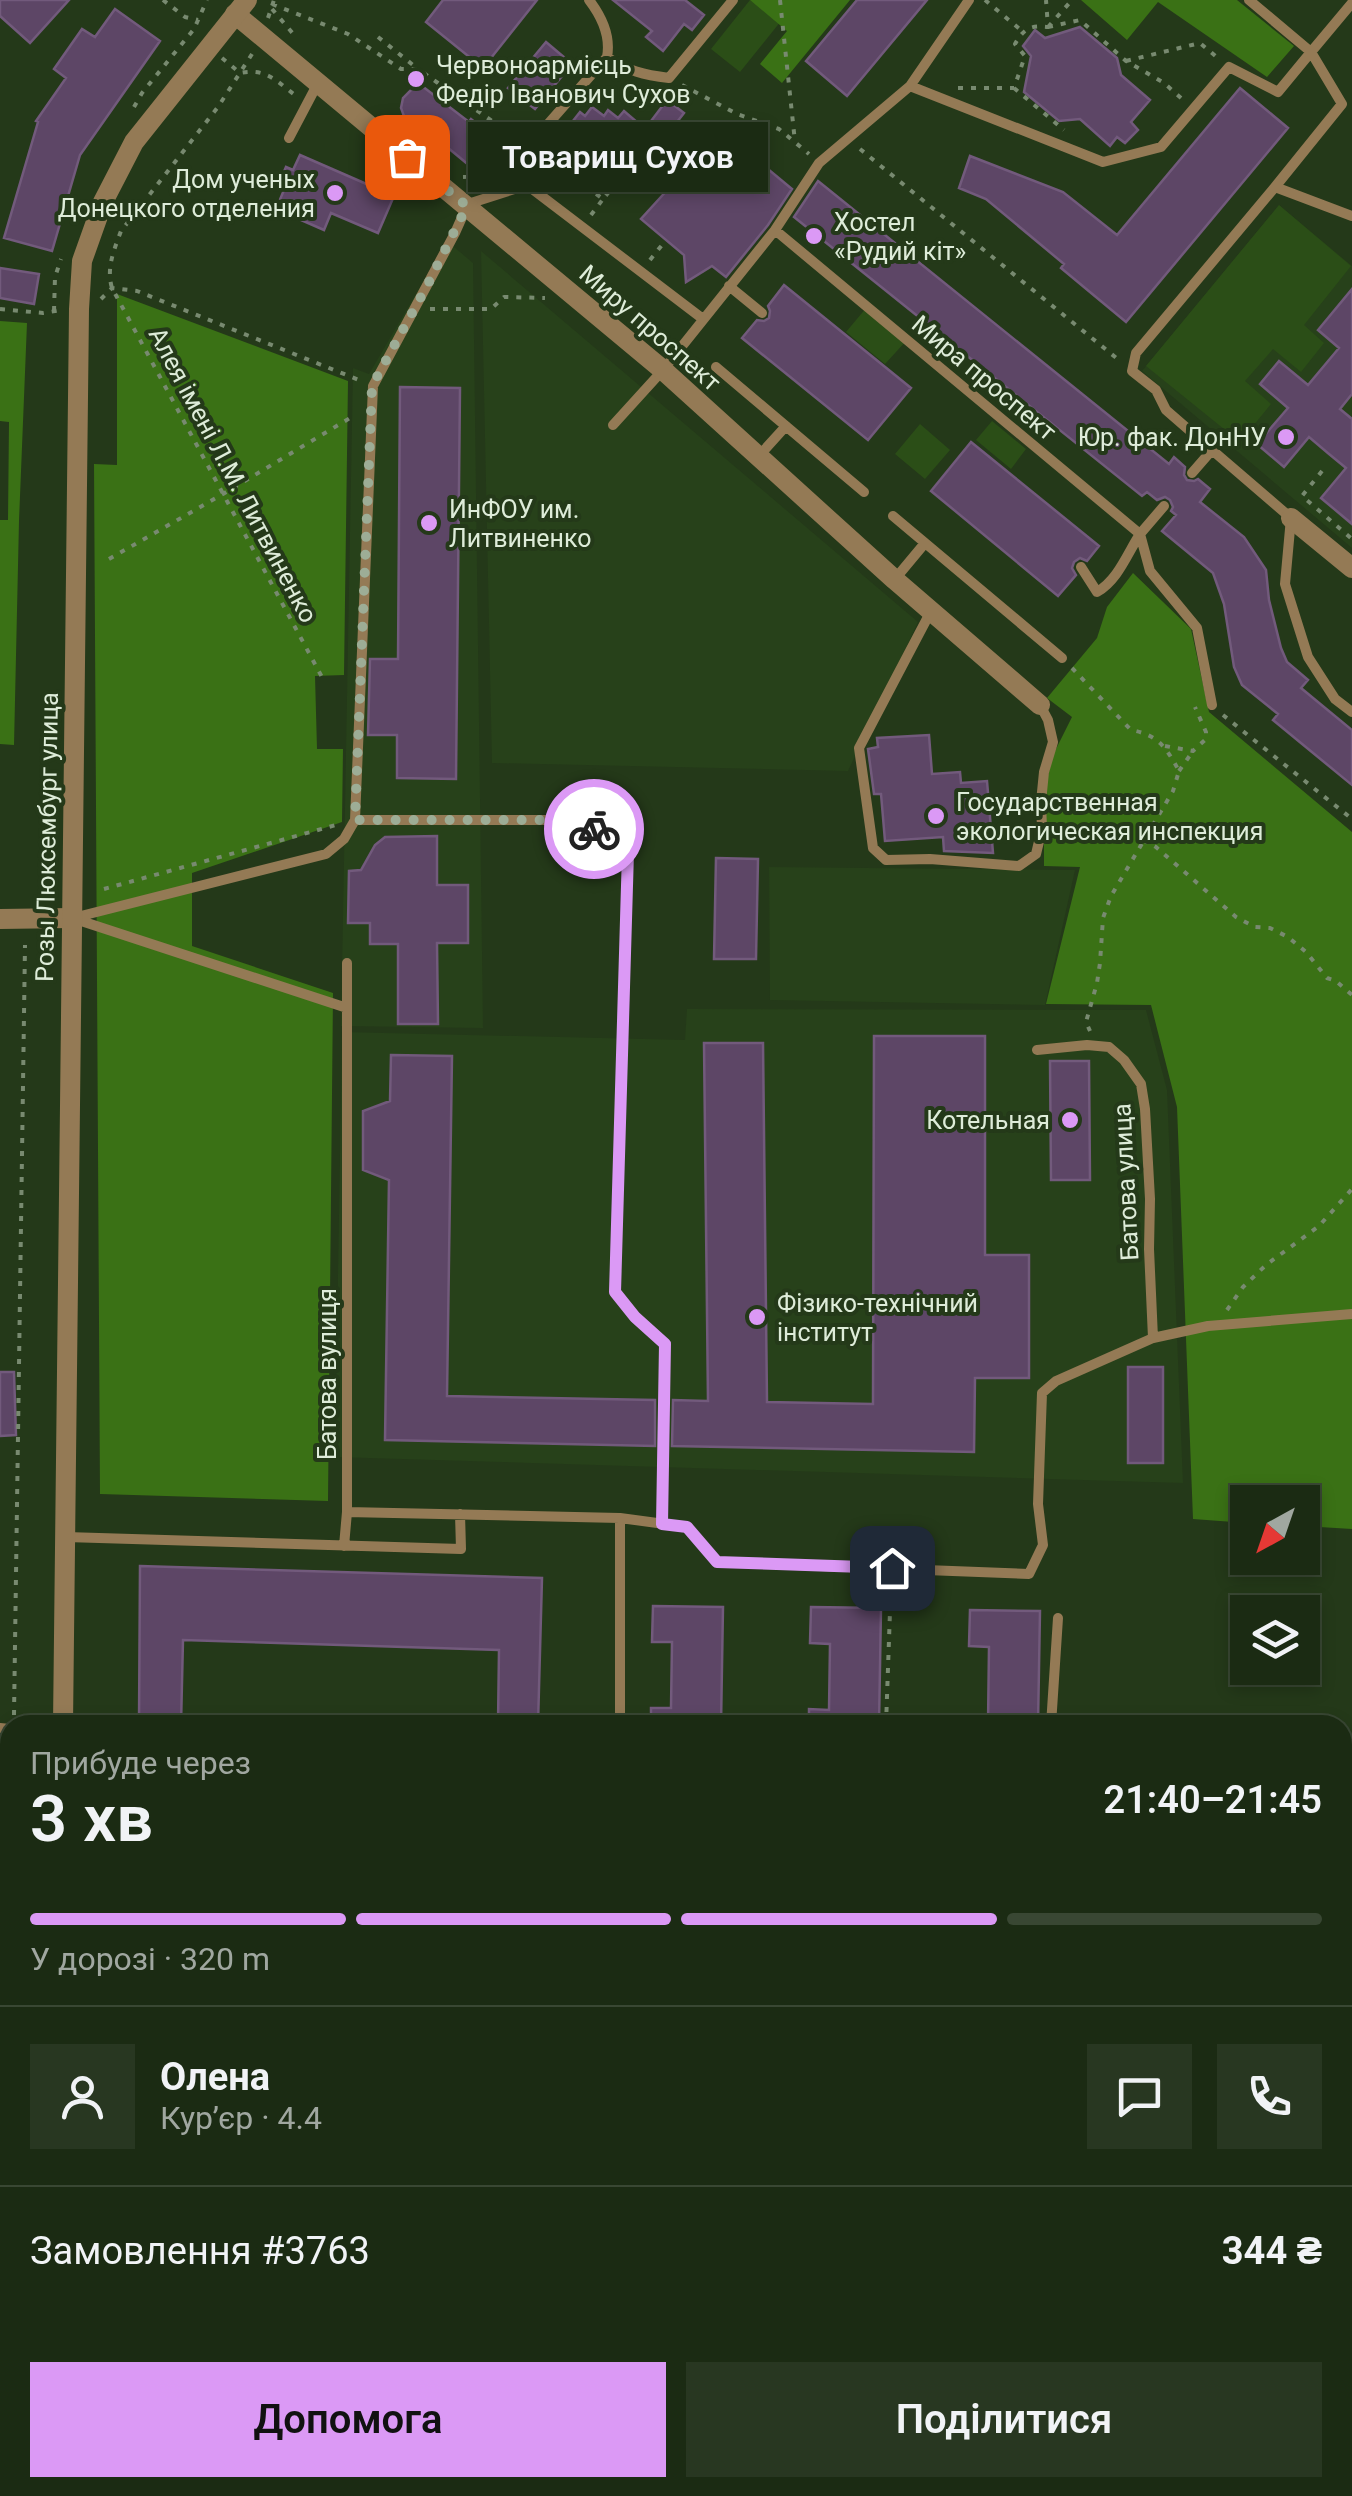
<!DOCTYPE html>
<html lang="uk">
<head>
<meta charset="utf-8">
<style>
	:root { --surface:#1b2b13; --page:#283721; --text:#f1f3f6; --muted:#a0a7a0; --line:#394733; --accent:#db99f5 }
	body { margin:0; font-family:Roboto,sans-serif; background:var(--page); color:var(--text); height:100vh; display:flex; flex-direction:column; font-size:38px; white-space:nowrap }
	* { box-sizing:border-box; margin:0 }
	p { font-size:32px; color:var(--muted) }
	.icon { flex:none; width:55px; height:55px; fill:none; stroke:currentColor; stroke-width:2; stroke-linecap:round; stroke-linejoin:round }
	.map { position:relative; flex:1; overflow:hidden }
	.sheet { position:absolute; left:0px; top:1715px; width:1352px; height:782px; display:flex; flex-direction:column; background:var(--surface); border-radius:30px 30px 0 0; box-shadow:0 5px 15px #0003,0 0 0 2px var(--line) }
	.sheet>* { flex:none }
	.needle { width:65px; rotate:220deg }
	.tools { position:absolute; left:1230px; top:1485px; display:grid; gap:20px }
	.tools a { display:grid; place-items:center; width:90px; height:90px; border-radius:0px; background:var(--surface); box-shadow:0 5px 15px #0003,0 0 0 2px var(--line); font-size:50px }
	.pin { position:absolute; display:grid; place-items:center; width:85px; height:85px; color:#fff; margin:-42px; border-radius:20px; box-shadow:0 5px 15px #0006 }
	.courier { position:absolute; display:grid; place-items:center; width:100px; height:100px; margin:-50px; border:8px solid #db99f5; border-radius:50%; background:#fff; color:#222; box-shadow:0 2px 12px #0007 }
	.bubble { position:absolute; height:70px; border-radius:0px; background:var(--surface); box-shadow:0 5px 15px #0003,0 0 0 2px var(--line); font-size:32px; font-weight:600; line-height:70px; text-align:center }
	.head em { font-style:normal; font-weight:600 }
	.head div { display:flex; flex-direction:column-reverse }
	.head { display:flex; align-items:center; justify-content:space-between; height:170px; padding:0 30px }
	h1 { font-size:65px; font-weight:600; line-height:75px }
	.bar { display:grid; grid-template-columns:repeat(4,1fr); gap:15px 10px; align-content:center; height:120px; padding:0 30px }
	.bar i { height:12px; border-radius:8px; background:var(--line) }
	.bar .selected { background:var(--accent) }
	.bar p { grid-column:span 4 }
	.line { display:flex; align-items:center; gap:25px; padding:0 30px; border-top:2px solid var(--line) }
	.line div { flex:1 }
	.round { display:grid; place-items:center; flex:none; width:105px; height:105px; border-radius:0px; background:var(--page) }
	.cta { display:flex; gap:20px; margin-top:auto; padding:20px 30px }
	.cta a { flex:1; height:115px; border-radius:0px; background:var(--accent); color:#111; font-size:40px; font-weight:600; line-height:115px; text-align:center }
	.cta a+a { background:var(--page); color:var(--text) }
	.map>svg:first-child { display:block }
	.built { fill:#27411a }
	.green { fill:#2b4e17 }
	.forest { fill:#3a7115 }
	.building { fill:#5d4666; stroke:#725a7c; stroke-width:2.5 }
	.lines { fill:none; stroke-linecap:round; stroke-linejoin:round }
	.path { stroke:#788a70; stroke-width:4; stroke-dasharray:5 8; stroke-linecap:butt }
	.service { stroke:#947a55; stroke-width:10 }
	.minor { stroke:#947a55; stroke-width:20 }
	.tertiary { stroke:#947a55; stroke-width:20 }
	.secondary { stroke:#caa265; stroke-width:20 }
	.done { stroke:#9dad96; stroke-width:10; stroke-dasharray:0 18 }
	.route { stroke:#db99f5; stroke-width:12 }
	.poi-dot { fill:#db99f5; stroke:#243919; stroke-width:4 }
	.labels { text-anchor:middle; dominant-baseline:central; stroke-width:8; stroke-linejoin:round; paint-order:stroke }
	.poi-label { font-size:25px; fill:#deecd9; stroke:#243919; text-anchor:start }
	.street-label { font-size:25px; fill:#deecd9; stroke:#243919 }
</style>
</head>
<body>
<div class="map">
<svg width="1352" height="2496" viewBox="0 0 1352 2496">
	<rect width="100%" height="100%" fill="#243919"/>
	<path class="built" d="M1279 205 1352 266V548L1142 371Z
		M447 241 473 263 483 1028 341 1026 353 368 369 374Z
		M481 251 918 622 848 771 492 763Z
		M769 867 1075 870 1045 1005 770 1000Z
		M687 1009 1146 1010 1167 1090 1183 1483 335 1457 342 1032 685 1040Z
		M0 2211 10 2212V2488H699V2496H0Z"/>
	<path class="green" d="M750 0 781 21 740 72 711 49Z
		M1279 205 1351 266 1304 325 1324 343 1301 372 1273 349 1245 381 1271 404 1240 442 1146 366Z
		M867 307 907 340 885 364 846 332Z
		M992 421 1026 449 1011 469 976 440Z
		M920 424 950 450 925 479 895 454Z"/>
	<path class="forest" d="M750 0H850L782 83 760 64 787 31Z
		M1081 0H1237L1294 46 1267 77 1158 2 1127 40Z
		M117 294 348 381 344 675 315 676 317 749H343L342 822 192 873V946L333 993 328 1501 100 1494 94 464 117 465Z
		M0 321 27 323 19 521 14 745 0 744V520H8L9 422 0 421Z
		M1133 573 1191 629 1209 712 1352 832V1529L1303 1526 1302 1502H1248L1247 1523 1193 1519 1177 1107 1151 1005 1046 1004 1080 867 1044 866V792L1053 755 1072 717 1047 698 1097 638 1107 607Z"/>
	<path class="building" d="M0 0H69L30 43 0 16Z
		M443 0H537L483 68 426 22Z
		M613 0H685L704 15 692 30 684 24 663 51 646 37 652 31Z
		M857 0H927L847 96 806 61Z
		M115 9 160 41 80 155 52 251 4 238 38 122 36 121 66 78 54 69 82 29 95 37Z
		M1080 27 1117 58 1121 75 1150 100 1131 122 1138 130 1125 143 1117 137 1110 146 1080 119 1059 121 1024 92 1031 56 1023 46 1035 30 1045 38Z
		M546 42 572 64 535 109 508 88Z
		M422 86 469 122 471 119 509 149 491 167H483L473 161 470 166 424 128 414 126 405 119 401 108 403 98 414 87Z
		M1240 88 1288 128 1126 322 1061 268 1064 264 986 199 959 188 970 156 1063 192 1117 235Z
		M667 100 684 113 677 122 707 145 700 154 730 180 751 155 792 189 768 225 726 277 712 266 686 282 684 255 641 219 670 187 616 145 591 178 572 164 578 157 552 136 563 122 569 126 580 112 585 116 592 107 604 116 608 110 618 118 624 111 645 129Z
		M300 155 394 196 378 233 331 213 324 230 276 209 284 190 277 188 286 167 293 170Z
		M818 181 1169 464 1174 457 1185 467 1184 475 1187 480 1194 481 1198 479 1210 489 1200 502 1244 537 1266 570 1269 600 1281 648 1287 662 1308 680 1301 688 1352 730V785L1273 720 1278 714 1242 685 1234 667 1224 604 1213 573 1162 531 1176 515 1171 511 1173 507 1170 500 1165 497 1157 500 1147 492 1142 496 794 217Z
		M0 268 39 274 34 304 0 298Z
		M784 285 911 388 868 440 742 338 757 320 764 321 769 318 770 311 768 306Z
		M1352 289V394L1340 409 1352 419V524L1321 498 1346 468 1329 454 1309 437 1284 467 1257 444 1288 408 1260 384 1279 361 1308 385 1339 348 1318 330Z
		M400 387 460 388 456 779 397 778V735H368L370 659H398Z
		M971 442 1099 546 1087 561 1080 558 1074 562 1072 568 1076 575 1058 596 931 491Z
		M929 735 932 774 960 772 961 783 987 781 993 853 944 851 943 837 885 841 881 794H874L868 749 878 747 877 738Z
		M437 836V885H468V943H437L438 1024H398V944H370V923H348L349 871 361 870 375 845 385 837Z
		M716 858 758 859 756 959H714Z
		M874 1036H985V1255H1029V1378H975L974 1452 672 1446 673 1400 708 1401 704 1043H763L767 1402 873 1404Z
		M391 1055 452 1056 447 1396 655 1400V1446L385 1440 389 1180 363 1170V1111L390 1101Z
		M1050 1061H1089L1090 1180H1051Z
		M1128 1367H1163V1463H1128Z
		M0 1372H14L16 1435 0 1436Z
		M140 1566 542 1578 538 1725H498L499 1650 183 1640 181 1725H139Z
		M653 1606 723 1607 721 1725H651V1708H671L672 1642H652Z
		M811 1607 881 1608 879 1725H809V1709L829 1710 830 1644 810 1643Z
		M970 1610 1040 1611 1038 1725H988L989 1647 969 1646Z"/>
	<g class="lines">
		<path class="path" d="M163 0 185 17 198 20
			M780 0 795 142
			M985 0 1022 31
			M272 4 348 34 401 69H418L519 140
			M272 9 295 36
			M268 18 274 0
			M1048 27 1080 20 1126 61 1164 83 1181 98
			M1048 27 1072 0
			M378 37 418 69
			M252 54 218 107 121 231C114 250 106 268 112 288L323 679
			M222 58 240 73C266 68 275 80 295 95
			M1126 61 1200 43 1219 59
			M682 85 737 114 779 129 809 154
			M958 88H1014L1025 56 1015 44C1024 28 1031 25 1048 27L1046 0
			M1014 88 1064 130
			M134 107 142 93 194 29 207 0
			M860 149 1120 361
			M544 155 603 199 627 170
			M463 177 503 176
			M591 215 603 199
			M650 260 666 240
			M101 299 112 288 137 291 359 380
			M0 309 43 313 62 310
			M430 309H491L504 297 545 298
			M54 311 55 277 61 259
			M1322 471 1302 496 1352 539
			M109 559 223 494 355 415
			M1072 668 1131 730C1158 735 1166 747 1179 771L1173 791 1111 896 1103 918 1100 963 1097 983 1086 1022 1090 1031
			M1223 715 1352 819
			M1165 746 1193 751 1206 739V732L1195 707
			M1179 771 1193 751
			M1143 840 1156 847 1236 917 1255 927 1270 928 1288 937 1306 952 1327 978 1336 981 1352 995
			M104 889 336 825
			M1227 1310 1243 1287 1266 1265 1319 1226 1352 1189
			M14 1715 25 945
			M886 1725 891 1583"/>
		<path class="service" d="M589 0C602 17 611 36 607 57
			M910 86 969 0
			M289 138 318 83
			M527 185 532 146 548 124 607 57C627 71 645 75 669 78L733 0
			M1275 187 1342 104 1311 52 1352 3
			M775 230 1140 534 1164 506
			M729 286 762 313
			M716 367 864 492
			M613 425 663 370 775 230 819 163 910 86 1103 162 1161 147 1229 67 1278 92 1311 52 1249 0
			M1212 450 1166 410 1156 390 1132 371 1136 353 1275 187 1352 216
			M758 457 786 426
			M1192 473 1212 450 1291 518 1285 584 1308 657 1335 699 1352 712
			M893 516 1062 658
			M1140 534 1150 571 1197 628 1212 705
			M1081 567 1097 592C1118 580 1127 554 1140 534
			M895 579 925 543
			M931 611 859 748 873 848 886 860 930 859 1019 866 1036 854 1042 829 1041 802 1044 772 1053 742 1048 720 1040 705
			M355 820H580L628 853 615 1292 635 1317 665 1344 662 1523
			M72 918 347 1008
			M73 918 326 854 344 839 355 820 373 386 455 233 467 206 471 203 527 185 703 319
			M347 963V1512L620 1518 687 1527 717 1562 1029 1574 1043 1545 1038 1504 1042 1393 1056 1381 1153 1338 1208 1326 1352 1314
			M1037 1050 1087 1045 1109 1047 1124 1060 1141 1084 1145 1109 1150 1199 1149 1249 1153 1338
			M66 1537 461 1549 460 1514
			M344 1546 347 1512
			M620 1725V1518
			M1051 1725 1058 1618
			M0 1728 10 1729
			M1342 2099 1352 2102
			M0 2102 10 2092
			M1342 2312 1352 2319
			M1294 2488 1305 2496"/>
		<path class="minor" d="M235 14 663 370 895 580 1040 705
			M1291 518 1352 568
			M0 919 71 918
			M721 2496 722 2488"/>
		<path class="tertiary" d="M63 1725 79 309 82 261 103 202 134 142 247 0"/>
		<path class="secondary" d="M0 1989H10
			M1342 2039 1352 2041"/>
	</g>
	<g class="lines">
		<path class="done" d="M407 157 467 206 428 284 372 386 355 820H580L594 829"/>
		<path class="route" d="M594 829 628 852 615 1292 635 1317 665 1344 662 1524 687 1527 717 1562 892 1568"/>
	</g>
	<g class="poi-dot">
		<circle cx="416" cy="79" r="10"/>
		<circle cx="335" cy="193" r="10"/>
		<circle cx="814" cy="236" r="10"/>
		<circle cx="1286" cy="437" r="10"/>
		<circle cx="429" cy="523" r="10"/>
		<circle cx="936" cy="816" r="10"/>
		<circle cx="1070" cy="1120" r="10"/>
		<circle cx="757" cy="1317" r="10"/>
	</g>
	<g class="labels">
		<g class="poi-label">
			<text x="436" y="65">Червоноармієць<tspan x="436" dy="29">Федір Іванович Сухов</tspan></text>
			<text x="315" y="179" text-anchor="end">Дом ученых<tspan x="315" dy="29">Донецкого отделения</tspan></text>
			<text x="834" y="222">Хостел<tspan x="834" dy="29">«Рудий кіт»</tspan></text>
			<text x="1266" y="437" text-anchor="end">Юр. фак. ДонНУ</text>
			<text x="449" y="509">ИнФОУ им.<tspan x="449" dy="29">Литвиненко</tspan></text>
			<text x="956" y="802">Государственная<tspan x="956" dy="29">экологическая инспекция</tspan></text>
			<text x="1050" y="1120" text-anchor="end">Котельная</text>
			<text x="777" y="1303">Фізико-технічний<tspan x="777" dy="29">інститут</tspan></text>
		</g>
		<g class="street-label">
			<text transform="translate(650 328) rotate(41)">Миру проспект</text>
			<text transform="translate(984 378) rotate(40)">Мира проспект</text>
			<text transform="translate(233 475) rotate(62)">Алея імені Л.М. Литвиненко</text>
			<text transform="translate(47 837) rotate(-89)">Розы Люксембург улица</text>
			<text transform="translate(1126 1182) rotate(-93)">Батова улица</text>
			<text transform="translate(327 1374) rotate(-90)">Батова вулиця</text>
		</g>
	</g>
</svg>
<div class="tools">
<a><svg class="needle" viewBox="-14 -14 28 28"><path d="M0-13l5 13h-10z" fill="#e53935"/><path d="M0 13l5-13h-10z" fill="#a0a7a0"/></svg></a>
<a><svg class="icon" aria-label="layers" viewBox="0 0 24 24"><path d="M12 4l9 5-9 5-9-5zM3 14l9 5 9-5"/></svg></a>
</div>
<div class="pin" style="left:407px;top:157px;background:#ea580c"><svg class="icon" aria-label="bag" viewBox="0 0 24 24"><path d="M5 8h14l-1 12H6zM9 8a3 3 0 0 1 6 0"/></svg></div>
<div class="pin" style="left:892px;top:1568px;background:#1f2937"><svg class="icon" aria-label="home" viewBox="0 0 24 24"><path d="M3 11l9-7 9 7M6 9v11h12V9"/></svg></div>
<div class="courier" style="left:594px;top:829px"><svg class="icon" aria-label="bike" viewBox="0 0 24 24"><circle cx="6" cy="16" r="4"/><circle cx="18" cy="16" r="4"/><path d="M6 16l4-8h5l3 8M10 8l3 8H6M13 5h3"/></svg></div>
<div class="bubble" style="left:468px;top:122px;width:300px">Товарищ Сухов</div>
<section class="sheet">
<div class="head"><div><h1>3 хв</h1><p>Прибуде через</p></div><em>21:40–21:45</em></div>
<div class="bar"><i class="selected"></i><i class="selected"></i><i class="selected"></i><i></i><p>У дорозі · 320 m</p></div>
<div class="line" style="height:180px"><a class="round"><svg class="icon" aria-label="person" viewBox="0 0 24 24"><circle cx="12" cy="8" r="4"/><path d="M4 21q1-7 8-7t8 7"/></svg></a><div><b>Олена</b><p>Кур’єр · 4.4</p></div><a class="round"><svg class="icon" aria-label="chat" viewBox="0 0 24 24"><path d="M4 5h16v11H9l-5 4z"/></svg></a><a class="round"><svg class="icon" aria-label="phone" viewBox="0 0 24 24"><path d="M5 4h4l2 5-3 2q2 4 5 5l2-3 5 2v4C11 20 4 13 5 4z"/></svg></a></div>
<div class="line" style="height:130px"><div>Замовлення #3763</div><b>344 ₴</b></div>
<div class="cta"><a>Допомога</a><a>Поділитися</a></div>
</section>
</div>
</body>
</html>
